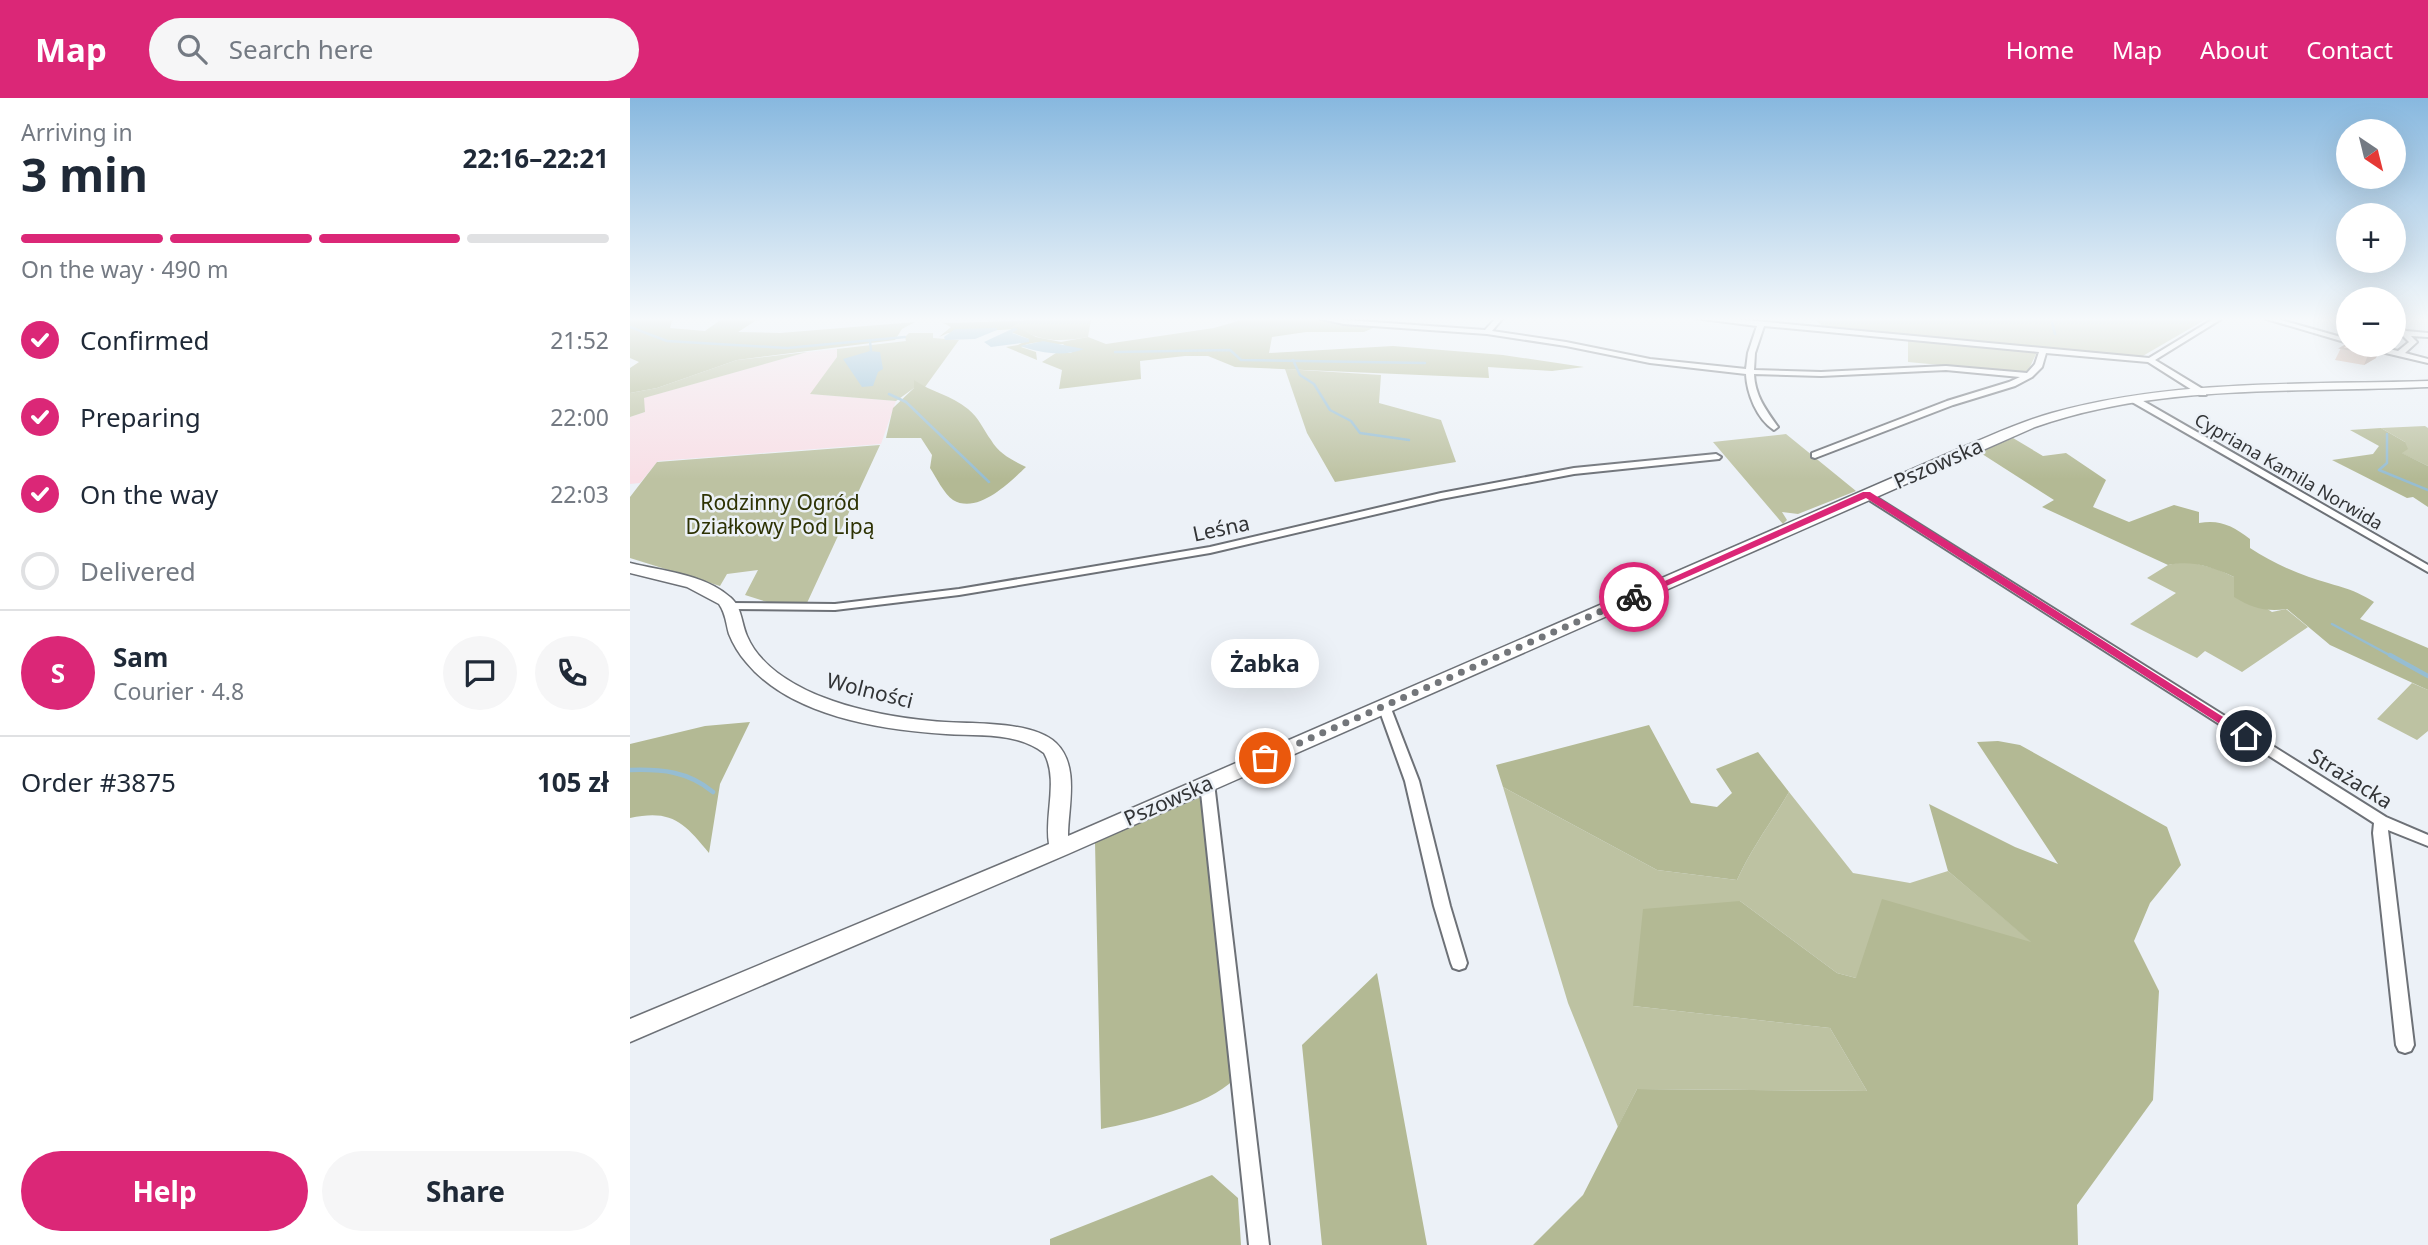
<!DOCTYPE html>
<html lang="en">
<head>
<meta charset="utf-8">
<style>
	:root { --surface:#fff; --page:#f6f6f7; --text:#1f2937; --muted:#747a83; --line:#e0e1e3; --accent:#db2777 }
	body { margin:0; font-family:"Noto Sans",sans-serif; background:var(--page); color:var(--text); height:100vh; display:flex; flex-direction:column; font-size:26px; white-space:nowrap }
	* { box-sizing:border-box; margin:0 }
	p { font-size:23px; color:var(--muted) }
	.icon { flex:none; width:38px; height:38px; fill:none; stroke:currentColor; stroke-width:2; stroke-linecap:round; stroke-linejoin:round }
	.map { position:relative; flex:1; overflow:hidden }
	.sheet { display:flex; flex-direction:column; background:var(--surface); width:630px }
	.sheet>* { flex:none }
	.needle { width:46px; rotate:145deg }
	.tools { position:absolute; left:1706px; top:21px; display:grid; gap:14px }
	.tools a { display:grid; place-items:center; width:70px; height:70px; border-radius:50%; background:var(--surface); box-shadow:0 7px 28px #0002; font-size:35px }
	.pin { position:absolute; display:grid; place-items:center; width:60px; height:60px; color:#fff; margin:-30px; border:4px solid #fff; border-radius:50%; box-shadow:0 2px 7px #0007 }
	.courier { position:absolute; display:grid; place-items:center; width:70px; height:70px; margin:-35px; border:5px solid #db2777; border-radius:50%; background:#fff; color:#222; box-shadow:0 2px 9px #0007 }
	.bubble { position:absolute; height:49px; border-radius:24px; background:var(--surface); box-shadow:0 7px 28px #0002; font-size:23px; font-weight:700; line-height:49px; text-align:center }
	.headline em { font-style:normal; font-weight:700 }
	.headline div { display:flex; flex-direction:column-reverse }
	.headline { display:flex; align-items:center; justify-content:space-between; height:119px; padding:0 21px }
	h1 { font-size:46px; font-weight:700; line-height:52px }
	.bar { display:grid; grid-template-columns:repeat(4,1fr); gap:10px 7px; align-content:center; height:84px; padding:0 21px }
	.bar i { height:9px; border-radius:5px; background:var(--line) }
	.bar .on { background:var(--accent) }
	.bar p { grid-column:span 4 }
	.line { display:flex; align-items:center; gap:18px; padding:0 21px; border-top:2px solid var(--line) }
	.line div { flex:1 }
	.round { display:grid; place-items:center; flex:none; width:74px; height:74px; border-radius:37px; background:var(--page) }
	ol { padding:0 21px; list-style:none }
	li { display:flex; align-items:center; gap:21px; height:77px }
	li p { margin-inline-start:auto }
	li .icon { padding:7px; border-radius:50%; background:var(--accent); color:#fff; stroke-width:4 }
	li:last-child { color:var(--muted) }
	li i { width:38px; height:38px; border:4px solid var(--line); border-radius:50% }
	.button { display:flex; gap:14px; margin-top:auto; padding:14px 21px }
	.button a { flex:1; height:80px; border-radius:42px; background:var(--accent); color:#fff; font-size:28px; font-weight:700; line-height:80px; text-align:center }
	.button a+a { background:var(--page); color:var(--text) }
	header { display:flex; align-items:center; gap:42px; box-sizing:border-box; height:98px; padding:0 35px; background:var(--accent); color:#fff }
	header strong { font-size:33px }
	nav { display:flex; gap:38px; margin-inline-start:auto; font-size:24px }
	.search { width:490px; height:63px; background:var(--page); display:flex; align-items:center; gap:18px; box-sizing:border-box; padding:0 24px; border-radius:38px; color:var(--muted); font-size:26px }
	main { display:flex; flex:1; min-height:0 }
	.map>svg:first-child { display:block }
	.commercial { fill:#f8dfe6 }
	.green { fill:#bdc2a2 }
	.forest { fill:#b3b994 }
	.water { fill:#96bdd2 }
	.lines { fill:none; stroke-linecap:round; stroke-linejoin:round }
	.stream-far1 { stroke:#96bdd2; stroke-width:2.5 }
	.stream { stroke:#96bdd2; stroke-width:4.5 }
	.street-casing { stroke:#6d7177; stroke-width:4 }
	.secondary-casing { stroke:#6d7177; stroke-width:3 }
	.street { fill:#fff; fill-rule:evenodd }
	.secondary { fill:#fff; fill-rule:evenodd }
	.wall { fill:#d7b5a5 }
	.shaded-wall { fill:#af9386 }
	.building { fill:#fad2c0; stroke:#af9386; stroke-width:2 }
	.route { fill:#db2777 }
	.done { stroke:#73767a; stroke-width:7; stroke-dasharray:0 12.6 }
	.labels { text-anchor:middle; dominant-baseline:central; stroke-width:5; stroke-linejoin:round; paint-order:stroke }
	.far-street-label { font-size:18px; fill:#323436; stroke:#ecf1f7 }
	.street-label { font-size:21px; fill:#323436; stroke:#ecf1f7 }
	.park-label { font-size:21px; fill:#2d3203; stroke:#ecf1f7 }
</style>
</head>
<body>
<header>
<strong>Map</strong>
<div class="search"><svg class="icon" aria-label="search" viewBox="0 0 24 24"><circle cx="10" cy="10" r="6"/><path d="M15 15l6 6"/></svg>Search here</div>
<nav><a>Home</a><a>Map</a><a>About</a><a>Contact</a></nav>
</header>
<main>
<section class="sheet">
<div class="headline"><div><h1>3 min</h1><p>Arriving in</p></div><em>22:16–22:21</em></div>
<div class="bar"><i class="on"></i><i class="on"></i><i class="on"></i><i></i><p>On the way · 490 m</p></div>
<ol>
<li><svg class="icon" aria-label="check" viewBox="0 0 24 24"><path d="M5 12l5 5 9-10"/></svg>Confirmed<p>21:52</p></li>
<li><svg class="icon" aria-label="check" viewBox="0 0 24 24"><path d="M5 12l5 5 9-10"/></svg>Preparing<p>22:00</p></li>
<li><svg class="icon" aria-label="check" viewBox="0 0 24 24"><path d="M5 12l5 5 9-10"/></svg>On the way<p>22:03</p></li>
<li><i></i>Delivered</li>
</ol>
<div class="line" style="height:126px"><b class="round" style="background:var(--accent);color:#fff">S</b><div><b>Sam</b><p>Courier · 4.8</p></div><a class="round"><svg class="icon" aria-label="chat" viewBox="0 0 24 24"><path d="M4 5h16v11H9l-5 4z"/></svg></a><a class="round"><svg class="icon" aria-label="phone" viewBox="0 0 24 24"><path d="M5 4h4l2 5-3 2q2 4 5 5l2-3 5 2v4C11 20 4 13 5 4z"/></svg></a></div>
<div class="line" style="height:91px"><div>Order #3875</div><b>105 zł</b></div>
<div class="button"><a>Help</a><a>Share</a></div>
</section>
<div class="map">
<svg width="1798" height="1147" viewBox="0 0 1798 1147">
	<rect width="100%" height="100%" fill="#ecf1f7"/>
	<path class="commercial" d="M207 251V259L181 296 266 303 251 346 28 363 10 385 0 386V319L15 314 13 300 177 254Z"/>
	<path class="green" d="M400 220H469L461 222 458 239C440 242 425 244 408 239 395 235 390 228 376 230Z
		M1183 220H1578L1511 259 1197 232Z
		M279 235H303V240L329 242 295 289 284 290 266 303 180 296 207 259V251L276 243 275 239Z
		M1278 241 1404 253 1407 254 1397 275 1278 264Z
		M177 254 14 300 15 314 0 319V295L27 290 107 262Z
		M655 271 751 277 749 305 811 322 826 364 705 384 677 335Z
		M1795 328 1798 330V368L1771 355 1775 344 1751 330Z
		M1156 336 1226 393 1168 416 1152 414 1157 422 1153 426 1083 344Z
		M250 347 177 505 137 504 115 497 128 472 97 476 90 488 0 460V399L27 364Z
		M1556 463 1587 471 1604 479 1606 491 1642 514 1656 511 1678 529 1612 574 1575 553 1567 560 1500 526 1546 495 1517 480 1538 467Z
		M1782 585 1798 592V633L1787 642 1747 621Z
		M873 689 1027 772 1107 782C1121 751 1142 723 1159 694L1223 775 1280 785 1318 773 1403 845 1226 880 1207 875 1110 803 1003 908 1200 930 1237 993 1007 991 988 1029 938 905Z"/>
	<path class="forest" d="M0 220H45L42 223 40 230 75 233 93 220H130L108 234 150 235 285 224 272 231 265 242 107 262 27 290 0 295V270L9 264 0 260Z
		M618 220H735L757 224 734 234H676L642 239 639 255 763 248 873 257 954 269 922 273 858 269 859 280 605 269 578 258H555L510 263 511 281 429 291 432 272 412 264 426 255H442L433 246C417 248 409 240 391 249L406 254 407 262 376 249 388 247 399 241 381 234 386 231 318 235 309 239 321 229 313 225 392 223 380 230 387 229 406 239 431 244 458 239 476 246 584 230Z
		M284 282C301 294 321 297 338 311 349 320 353 331 361 342 369 356 382 362 396 369 380 384 348 417 323 402 314 396 306 379 300 370L302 357 291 340H256L263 310 284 290Z
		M1751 330 1775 344 1778 351 1772 355 1798 368V409L1783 399 1777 400 1702 362 1743 356 1749 348 1720 332Z
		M1383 340 1413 358 1436 355 1476 382 1463 409 1499 424 1544 407 1569 414V425C1590 421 1603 428 1620 441V450C1638 462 1657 471 1679 479 1704 488 1721 489 1744 504L1730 521 1798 550V592L1700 547 1657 511C1636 514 1622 510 1604 499V479C1582 469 1562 462 1538 467L1412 409 1424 402 1349 354Z
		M120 624 90 686 79 755C54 724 41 711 0 720V646L75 628Z
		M1019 627 1061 705 1087 709 1102 695 1086 671 1128 654 1159 694C1142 723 1121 751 1107 782L1027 772 873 689 866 667Z
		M1368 643 1390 647 1537 729 1551 767 1520 805 1504 843 1529 893 1523 1002 1447 1107 1448 1147H903L953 1097 1007 991 1237 993 1200 930 1003 908 1013 811 1110 803 1207 875 1226 880 1252 801 1401 844 1318 773 1299 706 1385 749 1428 766 1347 644Z
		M571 699 604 981C580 1008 506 1024 471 1031L465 744Z
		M747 875 797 1147H692L672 947Z
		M582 1077 608 1100 611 1147H420V1141Z"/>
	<path class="water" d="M367 230V232L345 241 315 242 314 239 325 231Z
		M384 230 388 231 382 235 399 241V244L361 249 354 244Z
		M413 243 454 251C433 259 411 255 390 248Z
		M240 253 250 254 253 271 248 274 243 288 232 289 213 261Z"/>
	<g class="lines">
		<path class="stream-far1" d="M1421 220 1425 236
			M0 229 37 243 157 250 275 239
			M240 243 241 253
			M485 254 600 252 611 262 795 265
			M663 262 670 277 684 286 700 312 721 323 730 335 779 342
			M259 296 276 304 359 384
			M1757 336V365L1749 372 1798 392
			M1702 526 1763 559"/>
		<path class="stream" d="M1760 557 1798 578
			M0 672C31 671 58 673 83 694"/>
		<g class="street-casing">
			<path id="street" d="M687 220 855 232 866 220H873L862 233 936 244 1020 261 1116 271 1118 255 1127 228 1065 220H1093L1519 260 1585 220H1593L1525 262 1576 293V297H1570L1518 264 1416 255 1412 269 1402 279 1385 288 1323 307 1185 360 1182 359V355L1317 303 1379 284 1390 279 1316 272 1191 278 1124 276C1125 298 1136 312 1148 329L1144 332C1127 321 1117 296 1116 276L1020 265 936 248 857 236 714 226ZM1134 228 1409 254 1405 266 1397 275 1316 268 1191 274 1124 272 1125 255Z
				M1633 220H1644L1718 241V245Z
				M1764 223 1776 233 1798 235V239L1781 238 1787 244 1775 255 1798 261V265L1730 249V247H1741L1768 253 1779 244 1764 229Z
				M1502 300H1508L1798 467V474L1502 304Z
				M1086 356 1091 359 1089 361 944 376 811 401 580 455 329 497 205 512 99 511 93 508 99 505 205 506 329 491 580 449 811 395 944 370Z
				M1236 393 1756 719 1798 737V748L1758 732 1784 947 1781 953 1775 955 1769 953 1766 947 1743 735 1744 725 1233 398 1231 396Z
				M754 604 760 608 789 683 820 808 837 865 835 870 829 872 823 870 821 865 804 808 775 683 748 608Z
				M577 680 582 682 584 685 639 1147H619L570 685 572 682Z"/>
		</g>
		<g class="secondary-casing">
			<path id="secondary" d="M1798 283V289C1668 295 1529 285 1405 329L438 756 0 944V921L419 746C414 717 429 682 414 655 387 634 349 638 316 636 251 632 160 618 116 564 109 556 103 546 99 536 96 526 96 516 89 506L57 489 0 475V465C32 473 74 476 100 499 112 509 111 524 117 538 131 571 170 592 203 603 235 614 269 620 302 623 336 627 400 621 426 645 450 668 438 709 438 738L1338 347C1365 336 1393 323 1422 315 1544 281 1673 287 1798 283Z"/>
		</g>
		<use href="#street" class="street"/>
		<use href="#secondary" class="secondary"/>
	</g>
	<path class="wall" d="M1748 247 1746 260 1734 267 1705 262 1711 250Z"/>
	<path class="shaded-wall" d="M1752 248 1746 260 1734 267 1739 255Z"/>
	<path class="building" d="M1718 246V247H1748L1752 248 1739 255 1711 250Z"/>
	<linearGradient id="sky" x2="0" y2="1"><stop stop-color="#87b8df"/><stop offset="0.58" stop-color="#f6f9fb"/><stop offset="1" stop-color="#f6f9fb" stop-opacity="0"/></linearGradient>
	<rect width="1798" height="381" fill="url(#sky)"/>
	<path class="route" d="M1233 394H1240L1623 638 1616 642 1612 640 1236 400 1007 501 999 499Z"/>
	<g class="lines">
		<path class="done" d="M635 660 1004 499"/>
	</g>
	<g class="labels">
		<g class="far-street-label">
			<text transform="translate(1659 373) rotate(30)">Cypriana Kamila Norwida</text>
		</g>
		<g class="street-label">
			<text transform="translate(1308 365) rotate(-24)">Pszowska</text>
			<text transform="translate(591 430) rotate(-12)">Leśna</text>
			<text transform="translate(240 592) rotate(14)">Wolności</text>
			<text transform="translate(1721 680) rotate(32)">Strażacka</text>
			<text transform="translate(538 702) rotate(-24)">Pszowska</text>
		</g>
		<g class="park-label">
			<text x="150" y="404">Rodzinny Ogród<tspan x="150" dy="24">Działkowy Pod Lipą</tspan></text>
		</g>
	</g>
</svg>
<div class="tools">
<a><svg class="needle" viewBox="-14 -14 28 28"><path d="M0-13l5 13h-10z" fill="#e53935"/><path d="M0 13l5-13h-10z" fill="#747a83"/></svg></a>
<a>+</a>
<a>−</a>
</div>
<div class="pin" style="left:635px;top:660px;background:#ea580c"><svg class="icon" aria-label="bag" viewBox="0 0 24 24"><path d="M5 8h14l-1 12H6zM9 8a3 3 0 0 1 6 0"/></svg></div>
<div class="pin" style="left:1616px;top:638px;background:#1f2937"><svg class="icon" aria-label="home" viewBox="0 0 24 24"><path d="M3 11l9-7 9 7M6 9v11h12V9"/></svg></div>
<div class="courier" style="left:1004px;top:499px"><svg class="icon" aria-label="bike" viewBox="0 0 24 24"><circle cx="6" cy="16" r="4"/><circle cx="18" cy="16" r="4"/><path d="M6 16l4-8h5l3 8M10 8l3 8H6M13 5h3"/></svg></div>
<div class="bubble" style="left:581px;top:541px;width:108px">Żabka</div>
</div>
</main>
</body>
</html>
